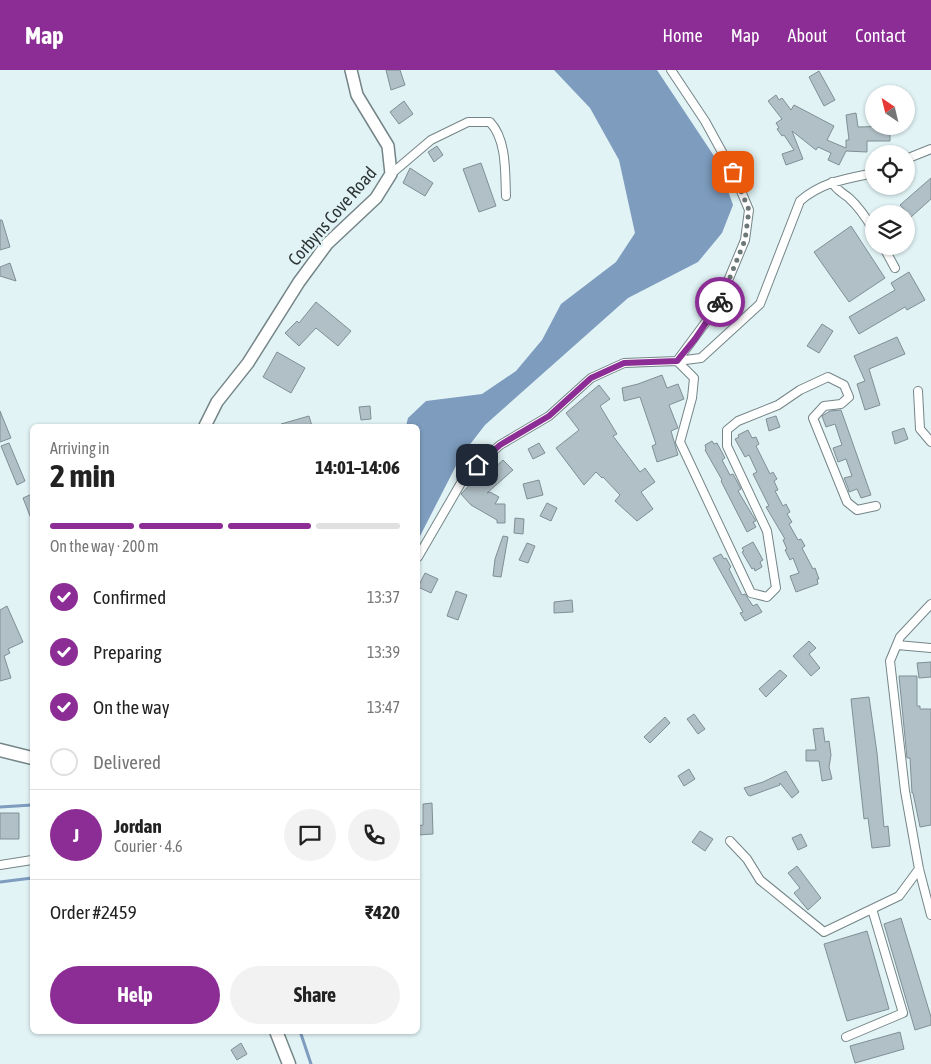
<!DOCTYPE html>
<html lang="en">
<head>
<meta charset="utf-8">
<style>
	:root { --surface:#fff; --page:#f2f2f2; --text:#222; --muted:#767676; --line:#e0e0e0; --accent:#8c2d96 }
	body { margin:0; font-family:"Asap Condensed",sans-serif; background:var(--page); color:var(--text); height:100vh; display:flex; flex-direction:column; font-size:19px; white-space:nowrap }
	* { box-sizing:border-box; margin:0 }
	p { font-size:16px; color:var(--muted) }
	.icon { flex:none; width:28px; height:28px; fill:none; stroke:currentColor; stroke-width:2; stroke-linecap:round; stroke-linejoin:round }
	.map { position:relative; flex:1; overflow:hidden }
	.side { position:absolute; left:30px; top:354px; width:390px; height:610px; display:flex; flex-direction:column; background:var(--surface); border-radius:8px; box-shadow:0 1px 4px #0004 }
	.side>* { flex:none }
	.needle { width:32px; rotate:325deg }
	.tools { position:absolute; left:865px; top:15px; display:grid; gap:10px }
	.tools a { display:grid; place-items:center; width:50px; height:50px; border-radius:50%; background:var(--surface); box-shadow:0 1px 4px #0004; font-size:25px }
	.pin { position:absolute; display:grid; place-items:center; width:42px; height:42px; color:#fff; margin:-21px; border-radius:10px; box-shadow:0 2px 8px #0006 }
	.courier { position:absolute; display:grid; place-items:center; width:50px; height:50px; margin:-25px; border:4px solid #8c2d96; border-radius:50%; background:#fff; color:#222; box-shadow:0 1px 6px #0007 }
	.overview em { font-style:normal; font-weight:700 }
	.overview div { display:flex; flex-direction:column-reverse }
	.overview { display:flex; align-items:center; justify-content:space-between; height:85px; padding:0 20px }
	h1 { font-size:32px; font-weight:700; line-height:38px }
	.bar { display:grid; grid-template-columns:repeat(4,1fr); gap:8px 5px; align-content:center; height:60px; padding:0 20px }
	.bar i { height:6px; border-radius:4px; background:var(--line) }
	.bar .current { background:var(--accent) }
	.bar p { grid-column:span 4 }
	.line { display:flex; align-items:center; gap:12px; padding:0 20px; border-top:1px solid var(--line) }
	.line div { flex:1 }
	.round { display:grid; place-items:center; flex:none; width:52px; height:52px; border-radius:26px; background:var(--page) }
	ol { padding:0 20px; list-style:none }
	li { display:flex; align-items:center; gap:15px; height:55px }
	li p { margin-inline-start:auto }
	li .icon { padding:5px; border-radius:50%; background:var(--accent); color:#fff; stroke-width:4 }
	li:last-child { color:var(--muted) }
	li i { width:28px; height:28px; border:2px solid var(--line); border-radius:50% }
	.button { display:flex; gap:10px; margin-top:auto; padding:10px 20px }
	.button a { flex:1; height:58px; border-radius:30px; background:var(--accent); color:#fff; font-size:20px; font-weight:700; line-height:58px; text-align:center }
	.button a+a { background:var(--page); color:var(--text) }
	header { display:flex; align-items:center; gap:30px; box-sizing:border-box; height:70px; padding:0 25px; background:var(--accent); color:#fff }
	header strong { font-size:24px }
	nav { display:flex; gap:28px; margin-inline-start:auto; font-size:18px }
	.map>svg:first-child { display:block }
	.water { fill:#7d9cbe }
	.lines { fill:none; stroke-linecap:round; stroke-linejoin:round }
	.stream { stroke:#7d9cbe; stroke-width:3 }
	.building { fill:#b1c0c7; stroke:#808f95 }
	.street-casing { stroke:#758587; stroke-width:10 }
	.secondary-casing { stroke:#758587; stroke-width:14 }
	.primary-casing { stroke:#758587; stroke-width:15 }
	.street { stroke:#fff; stroke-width:8 }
	.secondary { stroke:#fff; stroke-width:11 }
	.primary { stroke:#fff; stroke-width:12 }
	.done { stroke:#6c7778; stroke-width:5; stroke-dasharray:0 9 }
	.route { stroke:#8c2d96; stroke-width:6 }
	.labels { text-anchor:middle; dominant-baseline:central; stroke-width:5; stroke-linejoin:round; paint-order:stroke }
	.street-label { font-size:18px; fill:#2d3434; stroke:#e1f3f5 }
</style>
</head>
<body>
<header>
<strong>Map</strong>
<nav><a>Home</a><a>Map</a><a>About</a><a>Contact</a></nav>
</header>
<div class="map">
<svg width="931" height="994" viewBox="0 0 931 994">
	<rect width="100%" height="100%" fill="#e1f3f5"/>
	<path class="water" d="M554 0H657L718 92 733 135 722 163 698 192 628 228 485 355 461 386 418 470V356H406L408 348 426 331 482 324 516 301 542 270 561 234 616 192 635 163 619 90 590 38Z"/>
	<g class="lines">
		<path class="stream" d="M0 737 32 735
			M0 812 32 808
			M300 961 311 994"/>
	</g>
	<path class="building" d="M386 0H400L405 15 391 20Z
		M819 1 835 30 824 36 809 7Z
		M776 25 779 30 782 28 791 40 794 35 834 56 827 70 846 78V70H849L846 45 856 43 858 57 890 56V71H867V82L846 81 839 95 828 90 831 83 818 77 816 80 792 61 803 89 786 95 782 84 794 80 784 65 782 66 777 59 779 58 776 53 782 49 768 31Z
		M404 31 413 44 399 54 390 42Z
		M437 76 443 85 434 92 428 82Z
		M481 93 496 136 479 142 463 99Z
		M410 98 433 113 425 126 403 113Z
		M931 108V129L911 147 900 135Z
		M0 150H2L10 177 0 180Z
		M851 156 885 208 849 232 814 182Z
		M10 193 16 211 0 206V197Z
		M909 202 925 230 907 240 905 237 859 264 849 247 895 220 891 213Z
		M316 232 351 261 338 276 316 258 299 276 285 263 297 251 299 253Z
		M822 254 833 261 819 283 807 276Z
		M897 267 905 284 869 299 880 335 865 340 857 314 865 311 854 286Z
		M277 282 305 298 291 323 263 307Z
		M662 305 667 318 678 314 684 329 669 335 678 358 671 361 678 385 657 392 652 376 656 374 640 327 624 331 622 318 638 314Z
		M599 315 610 329 600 336 617 364 613 366 640 402 645 398 655 412 641 422 653 439 637 451 615 431 620 425 603 407 602 408 596 402 584 415 556 378 579 360 566 343Z
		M370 336 371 349 361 350 359 337Z
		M841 340 871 425 861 428 857 419 849 422 848 418 844 408 852 406 846 389 838 392 833 378 842 375 835 354 826 357 822 346 830 341Z
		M0 341 11 368 0 372Z
		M309 346 312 356H281V354Z
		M776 346 780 357 769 361 766 349Z
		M904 358 908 369 895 374 892 362Z
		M748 360 752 368 756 367 759 374 756 376 770 404 773 402 777 409 774 411 778 420 775 421 783 436 786 434 790 442 787 444 792 452 789 454 798 470 801 469 805 476 802 478 813 499 815 498 819 509H817L818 514 796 522 790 506 799 503 793 488 790 490 785 480 787 479 783 470 785 469 766 437 769 436 753 404 757 402 756 400 749 385 745 387 735 369 739 367 738 365Z
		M712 371 714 374 717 373 725 388 722 390 730 405 733 404 739 415 741 419 738 421 756 451 753 452 756 457 747 462 721 411 722 410 705 380 706 379 705 375Z
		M9 373 25 411 17 415 1 376Z
		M539 373 545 383 533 389 528 379Z
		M503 390 513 400 487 423 490 422 499 427 495 434H505V453H497V450L471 435 461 424 476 408 479 412Z
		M539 410 543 425 527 429 523 414Z
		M32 424V451L23 428Z
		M547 433 557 438 551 451 540 446Z
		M515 448 524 449 523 464 514 463Z
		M503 466 508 467 501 507 493 506 495 489Z
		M753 472 763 490 760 492 762 497 755 501 754 498 752 499 742 482 744 481 742 478Z
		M527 473 535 476 528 493 519 490Z
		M721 484 724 489 726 488 731 497 729 499 742 525 745 524 753 536 757 534 762 542 745 551 740 543 743 542 713 488Z
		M425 503 438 509 431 523 418 517Z
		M456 521 467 525 458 550 447 546Z
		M572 530 573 542 554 543V532Z
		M7 536 23 572 8 579 10 583 4 586 11 608 0 611V540Z
		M809 571 816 578 809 584 820 598 811 606 793 586Z
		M931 592V607L919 608 917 593Z
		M780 600 787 606 766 627 759 619Z
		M899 606H917V636H920V639H931V755L920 757 913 723H912L910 688H907Z
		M869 627 877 683 884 757 888 756 890 776 872 778 868 748 864 749 851 629Z
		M694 644 705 659 698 664 687 649Z
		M665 647 670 653 650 673 644 667Z
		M823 658 825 672 829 671 831 685 829 697 832 709 822 711 819 691H806V680H816L813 659Z
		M689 699 695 709 684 716 678 706Z
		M786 701 799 722 792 728 780 713V715L750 726 748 725 744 718 763 712Z
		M432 733 433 764 418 765V756L423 755V734Z
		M0 743H19V769H0Z
		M700 761 713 769 705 781 692 772Z
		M801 764 807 776 798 780 792 768Z
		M797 796 821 828 808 840 794 823 800 818 788 803Z
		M901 848 931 947V955L915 960 884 854Z
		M867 861 889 939 847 951 824 874Z
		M900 962 904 979 855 993 850 976Z
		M241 973 247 984 237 990 231 980Z"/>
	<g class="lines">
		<g class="street-casing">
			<path id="street" d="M906 89 931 79
				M874 103C845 109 822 112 800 131L760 234 701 288 677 291 694 308 692 328 680 372 751 523 767 527 776 518 767 461 727 376V360L738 351 778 335 800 320 828 307 844 315 849 327 841 334 824 336 813 348 847 432 857 440 876 436
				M391 104 431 70 468 52H490C507 70 505 103 506 126
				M832 112C836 120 843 123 849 128 860 138 867 149 874 161
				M883 176 895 198
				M918 321 920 359 931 372
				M418 487 465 406 500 375 549 346 591 308 624 293 677 291 717 237 745 170 749 140 733 102 705 51 671 0
				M931 534 900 567 890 591 905 721 919 799 931 845
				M897 575 931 578
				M730 771 747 789 760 810 824 862 899 826 919 799
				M0 795 32 790
				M846 967 903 943 872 839"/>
		</g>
		<g class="secondary-casing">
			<path id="secondary" d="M205 356 217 332 248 293 299 212 327 174 376 128 391 104 388 76 357 25 351 0"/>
		</g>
		<g class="primary-casing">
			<path id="primary" d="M0 680 32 688
				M276 961 289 994"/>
		</g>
		<use href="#street" class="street"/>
		<use href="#secondary" class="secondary"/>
		<use href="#primary" class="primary"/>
	</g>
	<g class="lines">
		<path class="done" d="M720 232 745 170 749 140 733 102"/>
		<path class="route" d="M477 395 500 375 549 346 591 308 624 293 677 291 695 269 720 232"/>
	</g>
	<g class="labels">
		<g class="street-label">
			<text transform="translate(332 146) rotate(-49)">Corbyns Cove Road</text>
		</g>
	</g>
</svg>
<div class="tools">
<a><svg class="needle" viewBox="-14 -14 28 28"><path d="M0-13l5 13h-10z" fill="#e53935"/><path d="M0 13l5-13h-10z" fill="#767676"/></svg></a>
<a><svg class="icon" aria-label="locate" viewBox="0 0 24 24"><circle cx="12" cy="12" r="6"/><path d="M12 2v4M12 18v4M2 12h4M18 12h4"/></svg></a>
<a><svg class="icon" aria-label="layers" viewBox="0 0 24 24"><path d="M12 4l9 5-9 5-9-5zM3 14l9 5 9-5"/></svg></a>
</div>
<div class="pin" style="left:733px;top:102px;background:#ea580c"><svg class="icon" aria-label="bag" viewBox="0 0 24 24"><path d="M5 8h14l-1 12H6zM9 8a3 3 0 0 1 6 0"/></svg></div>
<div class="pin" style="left:477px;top:395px;background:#1f2937"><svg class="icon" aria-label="home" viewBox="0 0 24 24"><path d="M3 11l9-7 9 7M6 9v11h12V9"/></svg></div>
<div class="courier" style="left:720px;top:232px"><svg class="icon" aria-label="bike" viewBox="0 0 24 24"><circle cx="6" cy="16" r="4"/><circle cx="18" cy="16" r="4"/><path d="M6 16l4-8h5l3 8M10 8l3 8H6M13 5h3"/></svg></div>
<section class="side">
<div class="overview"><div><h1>2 min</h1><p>Arriving in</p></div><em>14:01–14:06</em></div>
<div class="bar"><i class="current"></i><i class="current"></i><i class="current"></i><i></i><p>On the way · 200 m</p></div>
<ol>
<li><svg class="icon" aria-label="check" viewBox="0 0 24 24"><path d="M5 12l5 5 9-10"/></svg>Confirmed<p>13:37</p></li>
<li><svg class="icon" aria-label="check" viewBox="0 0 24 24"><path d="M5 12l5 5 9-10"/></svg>Preparing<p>13:39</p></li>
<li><svg class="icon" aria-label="check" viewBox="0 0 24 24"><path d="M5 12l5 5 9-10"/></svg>On the way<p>13:47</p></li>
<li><i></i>Delivered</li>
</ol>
<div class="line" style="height:90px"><b class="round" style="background:var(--accent);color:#fff">J</b><div><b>Jordan</b><p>Courier · 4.6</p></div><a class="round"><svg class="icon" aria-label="chat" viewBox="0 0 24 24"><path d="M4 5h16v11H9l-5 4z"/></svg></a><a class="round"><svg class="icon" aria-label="phone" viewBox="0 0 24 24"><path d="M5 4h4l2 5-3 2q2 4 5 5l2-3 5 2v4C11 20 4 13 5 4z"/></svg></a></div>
<div class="line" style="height:65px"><div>Order #2459</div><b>₹420</b></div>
<div class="button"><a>Help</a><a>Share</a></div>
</section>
</div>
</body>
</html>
